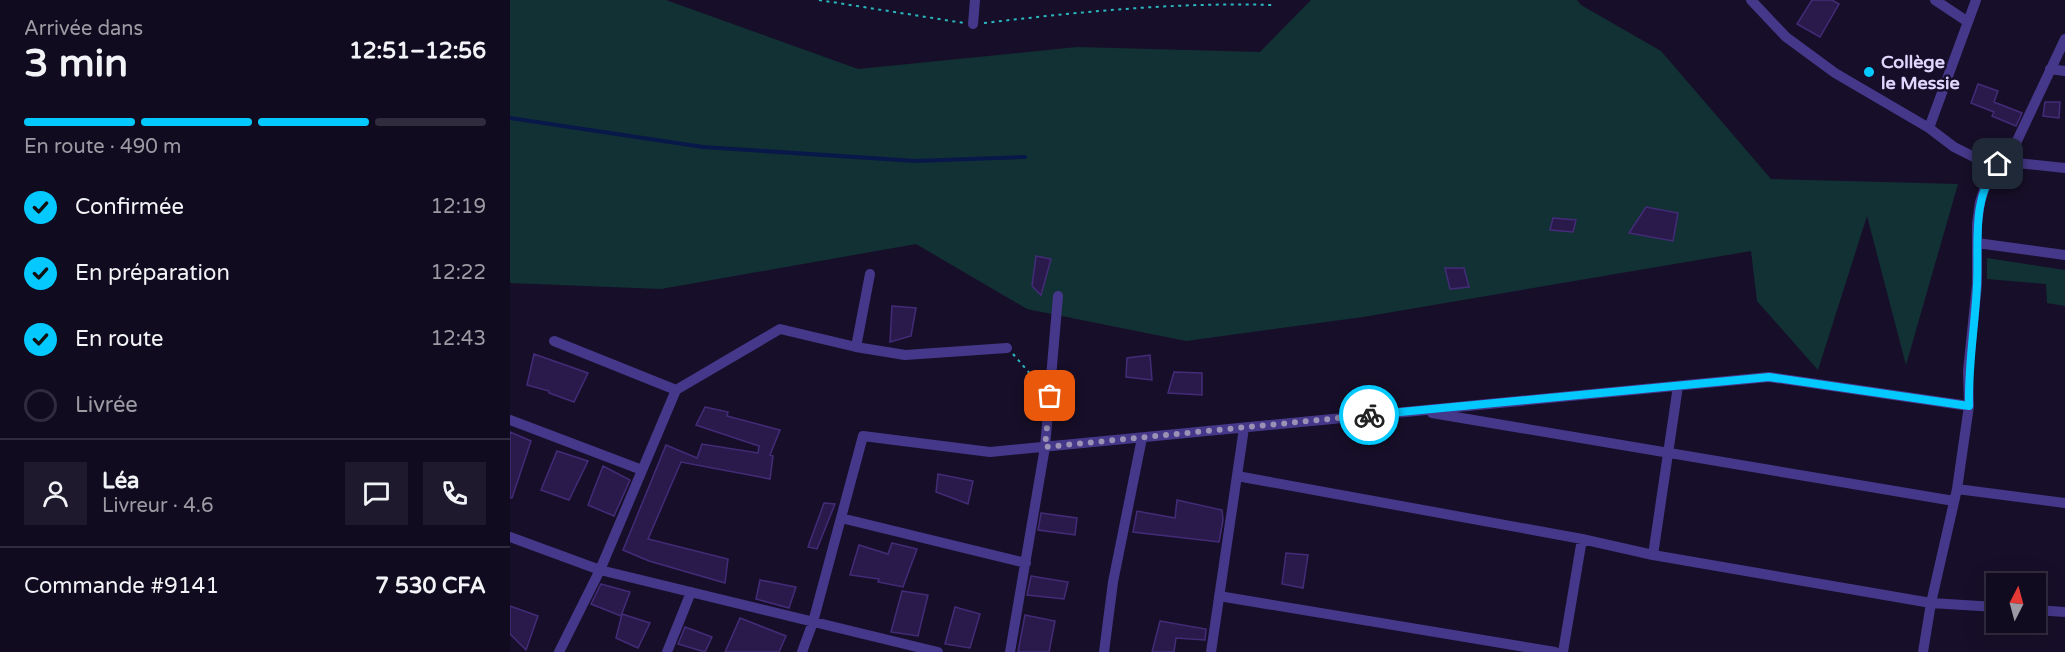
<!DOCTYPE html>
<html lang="fr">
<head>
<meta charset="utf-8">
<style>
	:root { --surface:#110b1f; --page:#1e192c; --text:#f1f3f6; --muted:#9c9ba4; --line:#302b3d; --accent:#03c9ff }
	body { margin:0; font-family:"Varela Round",sans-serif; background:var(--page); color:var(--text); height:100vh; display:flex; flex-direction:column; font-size:22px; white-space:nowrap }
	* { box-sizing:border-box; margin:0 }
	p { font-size:20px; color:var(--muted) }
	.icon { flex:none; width:33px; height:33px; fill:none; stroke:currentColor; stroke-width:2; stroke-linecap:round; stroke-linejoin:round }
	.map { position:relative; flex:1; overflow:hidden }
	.details { display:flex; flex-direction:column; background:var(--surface); width:510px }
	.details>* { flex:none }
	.needle { width:39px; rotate:6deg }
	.buttons { position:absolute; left:1476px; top:573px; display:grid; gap:12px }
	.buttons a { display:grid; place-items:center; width:60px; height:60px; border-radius:0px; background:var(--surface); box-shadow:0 6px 24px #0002,0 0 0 2px var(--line); font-size:30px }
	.pin { position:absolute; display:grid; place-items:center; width:51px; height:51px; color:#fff; margin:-26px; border-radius:12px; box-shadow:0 3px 9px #0006 }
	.courier { position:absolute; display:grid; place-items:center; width:60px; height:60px; margin:-30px; border:4px solid #03c9ff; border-radius:50%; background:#fff; color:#222; box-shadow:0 2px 8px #0007 }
	.head em { font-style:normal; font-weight:800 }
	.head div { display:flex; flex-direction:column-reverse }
	.head { display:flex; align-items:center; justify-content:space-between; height:102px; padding:0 24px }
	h1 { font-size:39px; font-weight:800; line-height:45px }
	.bar { display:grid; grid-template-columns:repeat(4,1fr); gap:9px 6px; align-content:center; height:72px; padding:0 24px }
	.bar i { height:8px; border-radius:4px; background:var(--line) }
	.bar .active { background:var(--accent) }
	.bar p { grid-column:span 4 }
	.line { display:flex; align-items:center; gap:15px; padding:0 24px; border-top:2px solid var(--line) }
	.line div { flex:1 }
	.round { display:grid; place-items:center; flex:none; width:63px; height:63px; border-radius:0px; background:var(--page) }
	ol { padding:0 24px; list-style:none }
	li { display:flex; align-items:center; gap:18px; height:66px }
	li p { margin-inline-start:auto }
	li .icon { padding:6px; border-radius:50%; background:var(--accent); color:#111; stroke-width:4 }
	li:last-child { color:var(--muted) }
	li i { width:33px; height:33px; border:3px solid var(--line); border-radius:50% }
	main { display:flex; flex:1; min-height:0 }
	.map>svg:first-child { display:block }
	.green { fill:#123134 }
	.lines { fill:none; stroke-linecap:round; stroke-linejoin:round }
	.stream { stroke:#081849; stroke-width:4 }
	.building { fill:#2a1a4b; stroke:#432b78; stroke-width:1.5 }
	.path { stroke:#2ab8c0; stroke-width:2; stroke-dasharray:3 4.5; stroke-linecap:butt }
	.street { stroke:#45388a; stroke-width:10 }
	.done { stroke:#9a91b4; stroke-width:6; stroke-dasharray:0 10.8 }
	.route { stroke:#03c9ff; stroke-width:8 }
	.poi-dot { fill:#03c9ff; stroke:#170f29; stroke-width:2 }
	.labels { text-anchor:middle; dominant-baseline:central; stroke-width:5; stroke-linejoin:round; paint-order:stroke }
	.poi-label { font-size:18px; font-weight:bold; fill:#e0d7ff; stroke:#170f29; text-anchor:start }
</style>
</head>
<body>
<main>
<section class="details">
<div class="head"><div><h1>3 min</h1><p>Arrivée dans</p></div><em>12:51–12:56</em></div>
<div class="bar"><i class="active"></i><i class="active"></i><i class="active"></i><i></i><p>En route · 490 m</p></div>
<ol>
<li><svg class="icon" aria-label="check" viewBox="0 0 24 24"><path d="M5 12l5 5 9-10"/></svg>Confirmée<p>12:19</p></li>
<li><svg class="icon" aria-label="check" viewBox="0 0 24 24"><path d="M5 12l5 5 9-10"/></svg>En préparation<p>12:22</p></li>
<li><svg class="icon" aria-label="check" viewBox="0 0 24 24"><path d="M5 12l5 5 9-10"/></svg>En route<p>12:43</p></li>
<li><i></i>Livrée</li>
</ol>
<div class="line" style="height:108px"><a class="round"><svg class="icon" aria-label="person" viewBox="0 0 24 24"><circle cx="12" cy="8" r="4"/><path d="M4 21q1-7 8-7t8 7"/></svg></a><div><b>Léa</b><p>Livreur · 4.6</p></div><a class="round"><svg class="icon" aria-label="chat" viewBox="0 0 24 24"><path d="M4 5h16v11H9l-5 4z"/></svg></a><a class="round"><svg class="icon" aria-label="phone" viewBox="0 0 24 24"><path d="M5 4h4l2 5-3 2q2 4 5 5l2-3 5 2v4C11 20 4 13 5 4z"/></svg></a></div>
<div class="line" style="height:78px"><div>Commande #9141</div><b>7 530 CFA</b></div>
</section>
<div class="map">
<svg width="1555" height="652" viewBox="0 0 1555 652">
	<rect width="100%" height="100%" fill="#170f29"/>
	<path class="green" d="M0 0H156L348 69 567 47 750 52 801 0H1067L1071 5 1151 51 1261 179 1448 184 1396 365 1357 216 1308 370 1247 301 1241 251 853 317 676 341 517 309 406 244 151 289 0 283Z
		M1477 258 1555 270V306L1537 303 1536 284 1477 279Z"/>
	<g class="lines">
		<path class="stream" d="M0 118 193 147 406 161 515 157"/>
	</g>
	<path class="building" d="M1302 0H1322L1329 4 1310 37 1287 24Z
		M1468 84 1488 91 1484 102 1512 113 1506 126 1482 116 1484 112 1461 103Z
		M1535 102H1550L1549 118 1533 116Z
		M1136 207 1168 213 1163 241 1119 233Z
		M1043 218 1066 220 1063 232 1040 230Z
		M526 256 541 259 531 295 522 286Z
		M935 268H954L959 287 940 289Z
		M382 306 406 308 401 336 380 342Z
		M24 354 78 373 64 402 39 393V391L17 385Z
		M640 355 642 380 616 377 617 358Z
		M664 372 692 373V395L658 393Z
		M195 407 218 412 217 416 270 430 260 455 263 456 260 479 171 462 138 539 218 559 215 583 139 561 113 550 156 445 187 458 192 444 248 453 249 446 186 425Z
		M0 432 21 441 2 498H0Z
		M47 451 78 461 59 500 31 490Z
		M93 466 120 480 104 516 78 505Z
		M428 474 463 481 458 504 426 492Z
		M667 500 712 510 713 520 709 542 623 532 627 511 665 518Z
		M314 503 325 504 307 549 298 547Z
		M531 513 567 518 565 535 528 530Z
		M382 543 407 549 393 587 368 582 369 579 340 575 349 545 378 554Z
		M776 553 798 555 793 588 772 584Z
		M521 576 558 582 554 599 517 595Z
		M250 580 286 587 279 608 246 599Z
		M91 584 120 592 111 616 81 604Z
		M392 591 418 595 408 636 381 632Z
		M0 606 28 616 16 650 0 634Z
		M445 607 470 614 460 648 435 644Z
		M112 614 140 623 128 648 106 638Z
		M515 615 545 621 539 652H508Z
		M230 618 276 636 269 652H215Z
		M650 621 696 629 695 640 666 638 664 652H642Z
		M175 627 202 637 195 652 168 644Z"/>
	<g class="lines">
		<path class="path" d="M309 0 454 23
			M474 23C569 12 666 2 762 5
			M503 354 529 384"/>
		<path class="street" d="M1241 0 1276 37 1325 73 1419 128 1444 147 1464 157 1479 161 1488 164 1497 162 1555 168
			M1425 0 1458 22
			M463 24 465 0
			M1540 69 1555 71
			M1419 128 1466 0
			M1497 162 1555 39
			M1467 243 1555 255
			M44 341 166 390
			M346 347 360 274
			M922 413 1444 501
			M0 420 132 470
			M727 476 1072 539 1143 555 1421 603 1486 607
			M1447 489 1555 503
			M331 518 516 563
			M0 537 90 570 428 652
			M1143 555 1168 386
			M709 596 1045 652
			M1526 610 1555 612
			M49 652 90 570 166 390 270 329 346 347 395 355 497 348
			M157 652 181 592
			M292 652 303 622 353 436 480 452 1259 377 1459 406
			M500 652 535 447 548 296
			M594 652 603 582 632 438
			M701 652 734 428
			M1053 652 1072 539
			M1413 652 1421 603 1447 489 1459 406 1458 371 1467 284V224L1470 202 1477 181 1488 164"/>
	</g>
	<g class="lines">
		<path class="done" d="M540 396 535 447 859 415"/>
		<path class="route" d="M859 415 1259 377 1459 406C1458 365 1465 326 1467 285 1469 243 1461 199 1488 164"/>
	</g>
	<circle class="poi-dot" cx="1359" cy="72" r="6"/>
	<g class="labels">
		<g class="poi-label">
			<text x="1371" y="62">Collège<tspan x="1371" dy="21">le Messie</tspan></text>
		</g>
	</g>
</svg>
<div class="buttons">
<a><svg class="needle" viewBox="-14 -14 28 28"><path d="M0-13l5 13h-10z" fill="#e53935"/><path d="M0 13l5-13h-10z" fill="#9c9ba4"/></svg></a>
</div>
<div class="pin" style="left:540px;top:396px;background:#ea580c"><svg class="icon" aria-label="bag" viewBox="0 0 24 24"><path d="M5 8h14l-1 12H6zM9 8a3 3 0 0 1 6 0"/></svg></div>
<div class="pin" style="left:1488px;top:164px;background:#1f2937"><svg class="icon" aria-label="home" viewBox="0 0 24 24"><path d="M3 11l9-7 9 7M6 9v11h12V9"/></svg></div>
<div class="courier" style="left:859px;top:415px"><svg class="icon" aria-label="bike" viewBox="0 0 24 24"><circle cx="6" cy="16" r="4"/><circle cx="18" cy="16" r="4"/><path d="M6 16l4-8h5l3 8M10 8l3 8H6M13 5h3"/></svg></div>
</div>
</main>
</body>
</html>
